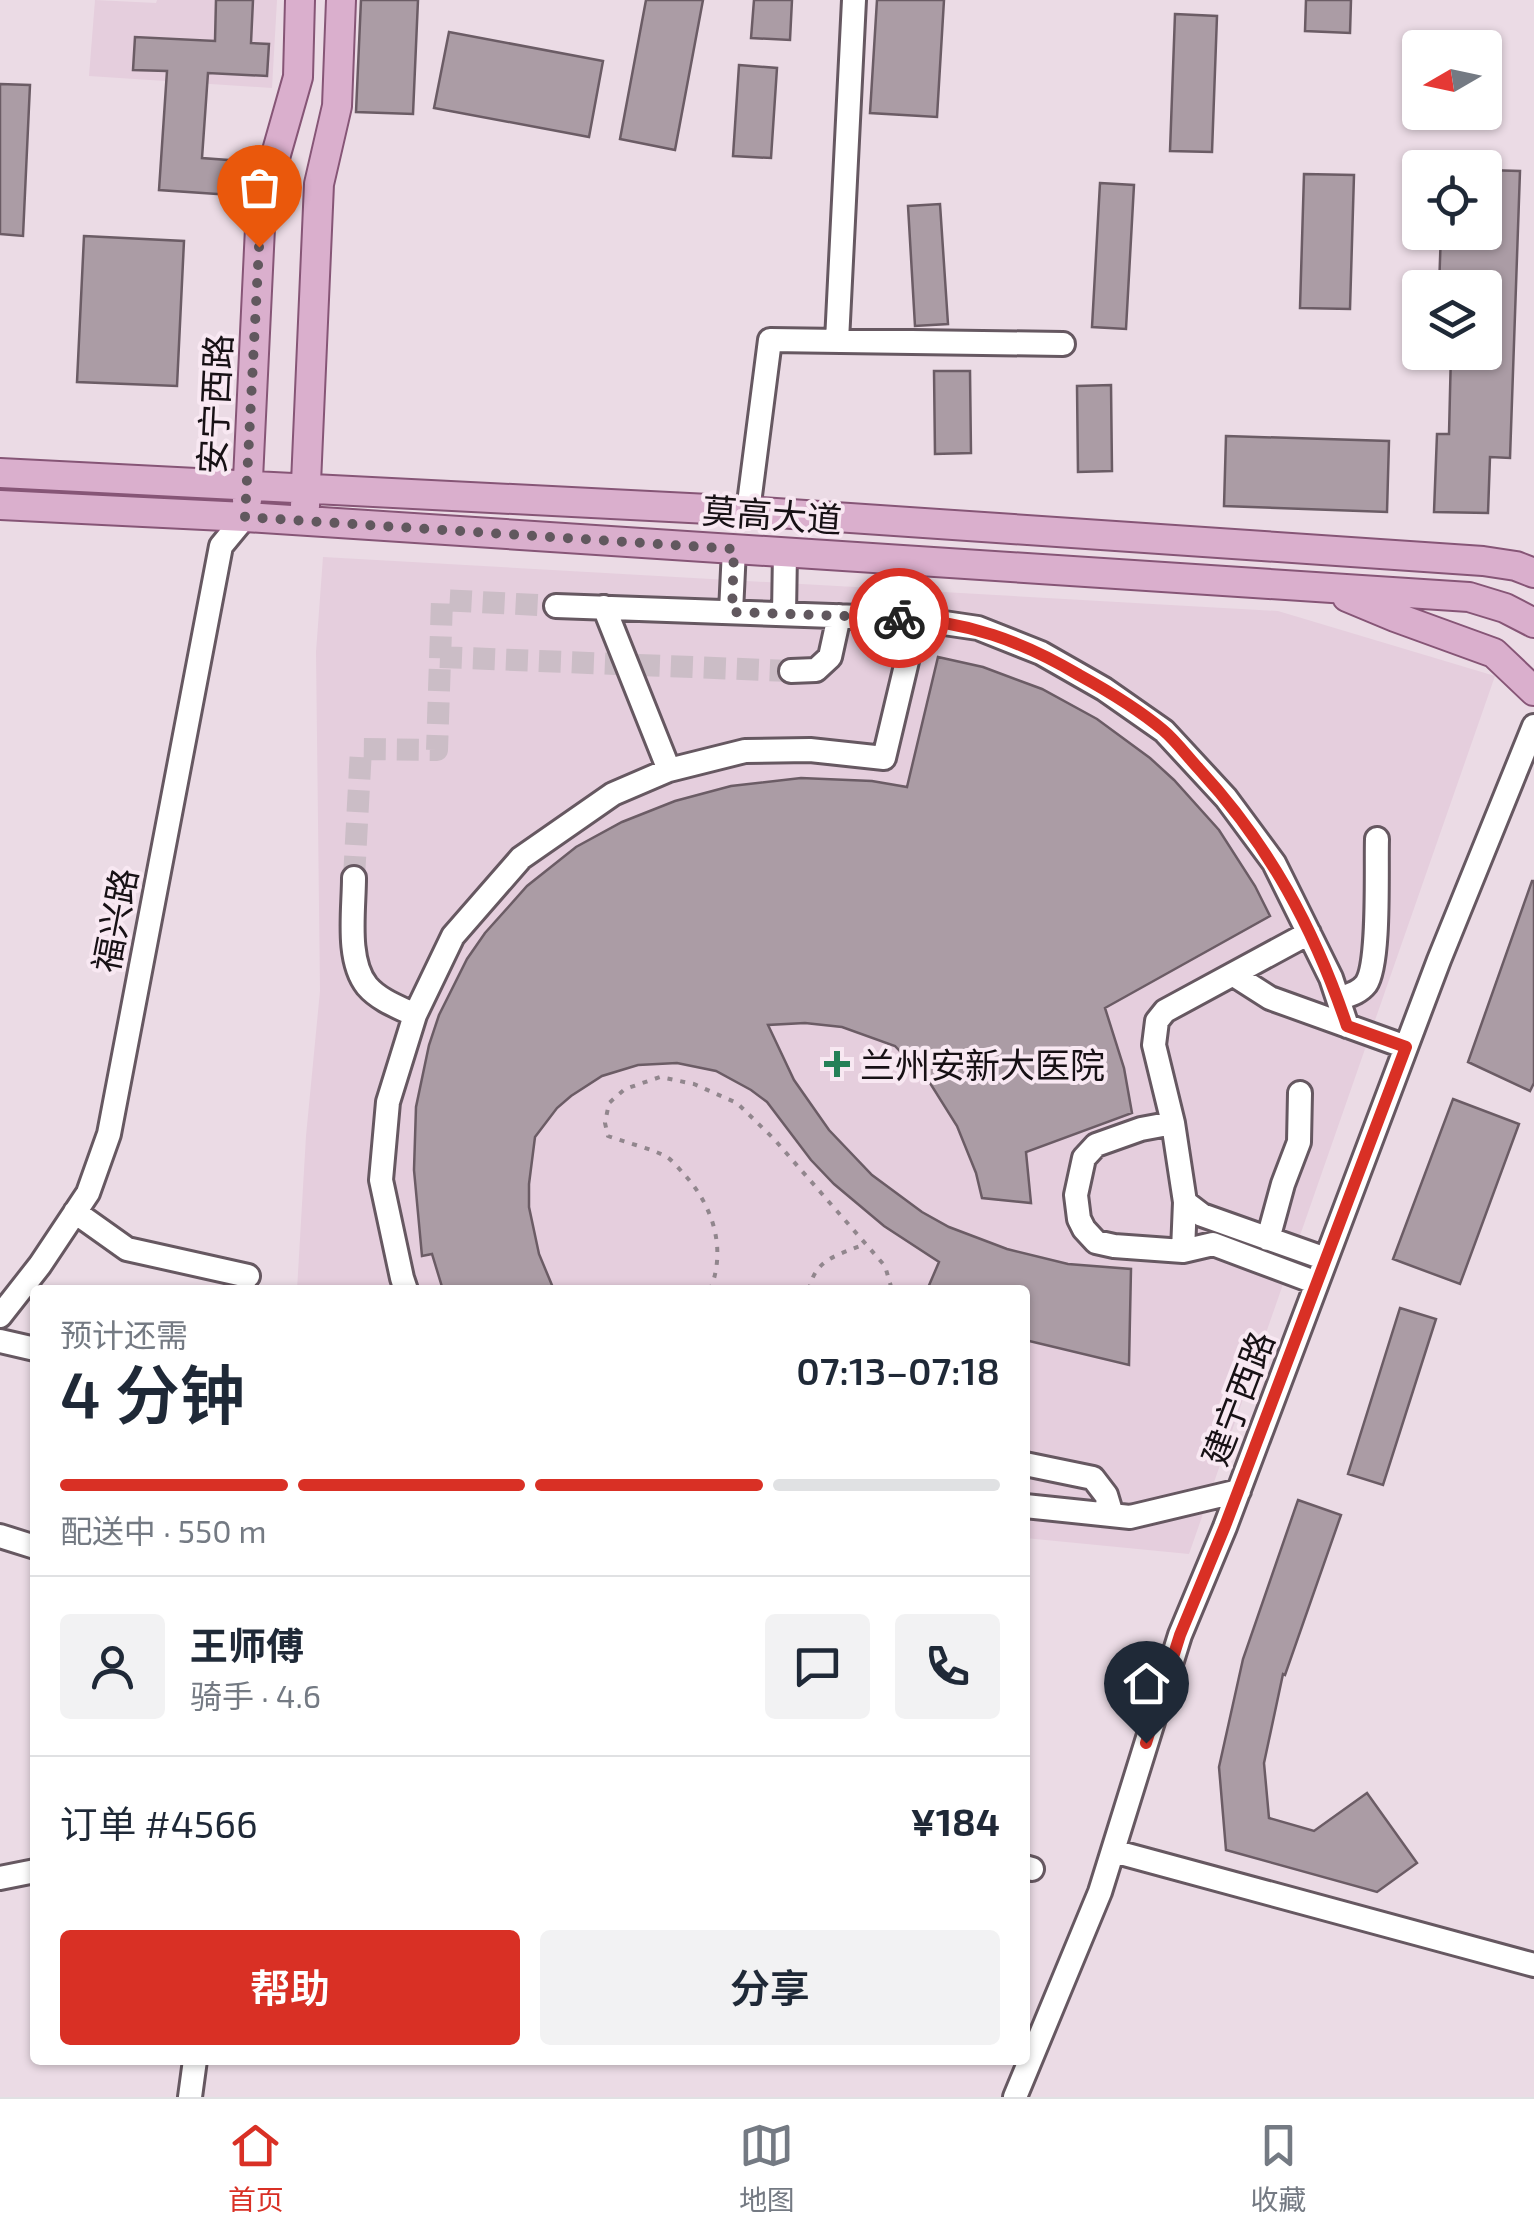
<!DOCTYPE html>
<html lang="zh">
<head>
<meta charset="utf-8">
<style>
	:root { --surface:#fff; --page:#f2f2f3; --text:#1f2937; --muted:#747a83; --line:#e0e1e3; --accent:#d93025 }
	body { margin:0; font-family:"Exo 2","Noto Sans SC",sans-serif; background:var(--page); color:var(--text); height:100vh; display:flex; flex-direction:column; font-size:38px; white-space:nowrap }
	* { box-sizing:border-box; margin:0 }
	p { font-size:32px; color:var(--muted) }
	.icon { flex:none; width:55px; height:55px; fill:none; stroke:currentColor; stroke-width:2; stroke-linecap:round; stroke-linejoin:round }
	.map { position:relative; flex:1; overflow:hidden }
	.sheet { position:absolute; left:30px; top:1285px; width:1000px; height:780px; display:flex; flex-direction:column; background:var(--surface); border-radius:10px; box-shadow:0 2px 8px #0004 }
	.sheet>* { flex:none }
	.needle { width:65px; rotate:261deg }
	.buttons { position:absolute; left:1402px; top:30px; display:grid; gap:20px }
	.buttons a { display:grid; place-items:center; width:100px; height:100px; border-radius:10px; background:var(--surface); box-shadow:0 2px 8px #0004; font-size:50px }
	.pin { position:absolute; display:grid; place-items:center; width:85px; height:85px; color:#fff; margin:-102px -42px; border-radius:50% 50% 50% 0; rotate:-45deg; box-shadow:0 0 10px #0007 }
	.pin .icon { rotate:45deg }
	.courier { position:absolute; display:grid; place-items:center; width:100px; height:100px; margin:-50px; border:8px solid #d93025; border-radius:50%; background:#fff; color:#222; box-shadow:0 2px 12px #0007 }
	.head em { font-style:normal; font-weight:600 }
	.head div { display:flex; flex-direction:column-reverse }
	.head { display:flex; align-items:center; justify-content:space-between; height:170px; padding:0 30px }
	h1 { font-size:65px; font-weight:600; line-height:75px }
	.bar { display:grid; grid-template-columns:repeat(4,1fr); gap:15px 10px; align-content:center; height:120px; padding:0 30px }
	.bar i { height:12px; border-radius:8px; background:var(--line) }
	.bar .on { background:var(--accent) }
	.bar p { grid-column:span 4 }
	.line { display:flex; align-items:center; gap:25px; padding:0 30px; border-top:2px solid var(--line) }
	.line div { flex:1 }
	.round { display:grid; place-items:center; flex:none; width:105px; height:105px; border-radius:10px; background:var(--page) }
	.action { display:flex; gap:20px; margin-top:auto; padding:20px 30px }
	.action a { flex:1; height:115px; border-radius:10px; background:var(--accent); color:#fff; font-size:40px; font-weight:600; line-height:115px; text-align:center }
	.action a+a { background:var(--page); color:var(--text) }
	.menu { display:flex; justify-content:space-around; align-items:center; height:140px; border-top:2px solid var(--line); background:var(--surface); font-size:28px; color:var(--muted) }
	.menu a { display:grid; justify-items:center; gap:5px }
	.menu .on { color:var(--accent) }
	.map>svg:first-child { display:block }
	.built { fill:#e5cedd }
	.building { fill:#ab9ca5; stroke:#6b5c65; stroke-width:2.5 }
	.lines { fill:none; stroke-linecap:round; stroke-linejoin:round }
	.minor-tunnel { stroke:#cbbdc6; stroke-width:22; stroke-dasharray:22 11; stroke-linecap:butt }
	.minor-casing { stroke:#665861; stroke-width:28 }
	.major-casing { stroke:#865576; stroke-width:32 }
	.path { stroke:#91868d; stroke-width:4; stroke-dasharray:5 8; stroke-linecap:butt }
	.minor { stroke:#fff; stroke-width:22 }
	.major { stroke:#daafcd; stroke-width:28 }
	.done { stroke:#61585e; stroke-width:10; stroke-dasharray:0 18 }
	.route { stroke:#d93025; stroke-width:12 }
	.poi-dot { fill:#248057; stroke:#f8e8f2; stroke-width:4 }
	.labels { text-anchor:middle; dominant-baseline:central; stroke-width:8; stroke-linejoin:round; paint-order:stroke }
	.street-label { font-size:35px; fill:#171115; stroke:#f8e8f2 }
	.poi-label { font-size:35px; fill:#171115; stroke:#f8e8f2; text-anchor:start }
</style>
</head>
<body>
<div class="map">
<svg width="1534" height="2097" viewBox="0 0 1534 2097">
	<rect width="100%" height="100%" fill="#ebdbe5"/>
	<path class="built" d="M95 0 156 3 157 0H277L272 88 89 76Z
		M323 557 1278 611 1495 676 1189 1554 1025 1538V1290H297L306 1136 320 991 316 652Z"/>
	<path class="building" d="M216 0H253L251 43 269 44 267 76 208 73 202 158 255 162 246 196 159 190 167 71 133 70 135 37 215 41Z
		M361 0H418L413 114 356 112Z
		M646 0H703L675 150 620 139Z
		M754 0H792L790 40 751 38Z
		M877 0H944L937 117 870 113Z
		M1306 0H1351L1350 33 1305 31Z
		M1175 14 1217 16 1212 152 1170 151Z
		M449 32 603 61 589 137 434 108Z
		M739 65 777 68 771 158 733 156Z
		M0 84 30 85 23 236 0 234Z
		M1485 170 1520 171 1510 458 1490 457 1488 513 1434 512 1437 434H1449L1451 352H1485V288H1439L1441 232H1485Z
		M1304 174 1354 175 1350 309 1300 308Z
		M1100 183 1134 185 1126 329 1092 327Z
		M940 204 948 324 915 326 908 206Z
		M84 236 184 241 177 386 77 382Z
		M934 371H970L971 453 935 454Z
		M1111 385 1112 471 1078 472 1077 386Z
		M1226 436 1389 441 1387 512 1224 506Z
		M938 657 983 667 1042 689 1097 719 1150 758 1174 780 1219 830 1255 886 1270 916 1105 1008 1124 1068 1132 1113 1026 1152 1031 1203 982 1198 976 1173 957 1126 930 1083 895 1046 842 1027 805 1023 768 1025 794 1080 829 1130 872 1175 922 1212 949 1227 1007 1249 1068 1264 1131 1269 1129 1365 1025 1340V1290H927L939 1262 884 1226 834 1184 811 1160 767 1102 751 1090 716 1071 677 1063 638 1065 602 1076 571 1096 557 1108 535 1137 529 1184V1207L539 1254 554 1290H443L432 1254 422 1256 414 1170 416 1107 429 1045 439 1015 467 959 485 933 527 886 576 847 622 822 675 801 731 786 801 778 872 781 907 787Z
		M1532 881H1534V1083L1530 1091 1468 1062Z
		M1453 1099 1519 1124 1460 1284 1393 1259Z
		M1400 1308 1436 1319 1383 1485 1348 1474Z
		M1298 1500 1341 1515 1285 1675 1283 1674 1264 1763 1269 1818 1314 1831 1367 1793 1417 1863 1377 1892 1226 1850 1219 1767 1243 1659Z"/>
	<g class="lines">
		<path class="minor-tunnel" d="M440 657 791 671
			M354 878 361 749 437 750 442 600 556 606"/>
		<g class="minor-casing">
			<path id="minor" d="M837 341 854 0
				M748 511 770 340 1063 344
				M556 606 917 619 978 628 1041 653 1104 689 1164 731 1226 798 1274 863 1331 978 1347 1026
				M604 607 669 770
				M731 612 734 549
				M784 614 785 552
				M791 671 816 670 830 657 839 616
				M354 878C354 910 346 960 367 986 379 1000 398 1007 415 1015
				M1234 975 1270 998 1406 1047
				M1338 999C1349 995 1359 993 1366 984 1380 964 1376 868 1377 839
				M1173 1123 1141 1129 1096 1145 1084 1158 1076 1195 1079 1219 1084 1229 1096 1242 1114 1246 1183 1251 1213 1244 1317 1283
				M1185 1202 1202 1215 1326 1259
				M75 1212 127 1249 248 1276
				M1268 1239 1283 1184 1299 1142 1300 1093
				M1183 1251 1185 1202 1173 1123 1154 1045 1157 1021 1165 1011 1309 933
				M406 1290 402 1278 381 1180 388 1102 415 1015 453 936 521 858 613 794 669 770 745 751 810 750 884 758 917 619
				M0 1316 40 1265 88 1193 109 1134 221 546 245 517
				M0 1341 35 1349
				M1025 1464 1093 1478 1106 1495 1112 1515
				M1025 1506 1130 1517 1239 1491
				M0 1536 35 1547
				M1113 1851 1534 1965
				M1025 1867 1032 1869
				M0 1878 35 1871
				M190 2097 195 2060
				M1015 2097 1100 1892 1180 1635 1225 1527 1439 960 1534 726"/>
		</g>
		<g class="major-casing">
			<path id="major" d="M0 473 748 511 1483 561 1516 566 1534 573
				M247 500 261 207 298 77 300 0
				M0 505 245 517 1469 597 1505 608 1534 623
				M305 506 319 184 337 106 341 0
				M1347 597 1395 617 1494 653 1534 691"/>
		</g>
		<path class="path" d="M710 1290C727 1249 713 1206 684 1174 679 1169 673 1161 667 1157 653 1149 624 1142 608 1136L605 1123 609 1103 625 1089 660 1077 694 1084 737 1103 774 1139 885 1266 892 1290
			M809 1290C815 1258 839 1255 865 1244"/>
		<use href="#minor" class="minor"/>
		<use href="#major" class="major"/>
	</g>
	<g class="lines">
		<path class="done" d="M259 247 245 517 734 549 732 612 899 618"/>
		<path class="route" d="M899 618C966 621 1022 641 1079 675 1108 691 1138 709 1163 730 1176 741 1187 756 1199 769 1269 845 1314 928 1347 1026L1406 1047 1225 1526 1180 1635 1146 1743"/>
	</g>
	<path class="poi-dot" d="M832 1049h10v10h10v10h-10v10h-10v-10h-10v-10h10z"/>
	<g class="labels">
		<g class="street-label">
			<text transform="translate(214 404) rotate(-87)">安宁西路</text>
			<text transform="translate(772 514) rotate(4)">莫高大道</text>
			<text transform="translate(114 920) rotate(-79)">福兴路</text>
			<text transform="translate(1237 1398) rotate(-69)">建宁西路</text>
		</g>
		<g class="poi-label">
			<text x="860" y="1064">兰州安新大医院</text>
		</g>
	</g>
</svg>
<div class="buttons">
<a><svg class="needle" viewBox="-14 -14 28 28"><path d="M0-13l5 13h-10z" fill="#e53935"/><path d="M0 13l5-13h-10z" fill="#747a83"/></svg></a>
<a><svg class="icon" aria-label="locate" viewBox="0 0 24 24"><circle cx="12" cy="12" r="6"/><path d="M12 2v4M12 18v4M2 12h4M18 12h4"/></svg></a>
<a><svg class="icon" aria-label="layers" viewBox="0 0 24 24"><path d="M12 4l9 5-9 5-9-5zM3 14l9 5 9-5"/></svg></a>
</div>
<div class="pin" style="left:259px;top:247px;background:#ea580c"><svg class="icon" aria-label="bag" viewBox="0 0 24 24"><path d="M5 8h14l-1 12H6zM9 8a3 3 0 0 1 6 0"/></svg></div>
<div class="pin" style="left:1146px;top:1743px;background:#1f2937"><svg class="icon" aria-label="home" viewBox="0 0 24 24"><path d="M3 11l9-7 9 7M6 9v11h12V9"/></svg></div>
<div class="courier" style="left:899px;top:618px"><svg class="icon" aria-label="bike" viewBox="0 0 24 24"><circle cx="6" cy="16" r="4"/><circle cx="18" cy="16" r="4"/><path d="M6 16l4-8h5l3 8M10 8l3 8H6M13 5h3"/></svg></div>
<section class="sheet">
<div class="head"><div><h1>4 分钟</h1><p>预计还需</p></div><em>07:13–07:18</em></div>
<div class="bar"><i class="on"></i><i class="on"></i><i class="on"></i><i></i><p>配送中 · 550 m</p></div>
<div class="line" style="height:180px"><a class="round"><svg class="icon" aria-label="person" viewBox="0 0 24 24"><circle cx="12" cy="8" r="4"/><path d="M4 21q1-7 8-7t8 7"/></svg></a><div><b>王师傅</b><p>骑手 · 4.6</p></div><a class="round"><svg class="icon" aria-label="chat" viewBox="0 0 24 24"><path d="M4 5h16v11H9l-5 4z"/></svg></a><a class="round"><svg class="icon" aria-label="phone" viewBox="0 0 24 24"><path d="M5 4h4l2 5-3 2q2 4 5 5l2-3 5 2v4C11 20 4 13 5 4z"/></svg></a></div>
<div class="line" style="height:130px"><div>订单 #4566</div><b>¥184</b></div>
<div class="action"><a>帮助</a><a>分享</a></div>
</section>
</div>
<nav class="menu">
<a class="on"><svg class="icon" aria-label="home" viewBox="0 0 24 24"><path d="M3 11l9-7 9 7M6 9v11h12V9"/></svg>首页</a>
<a><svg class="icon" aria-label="map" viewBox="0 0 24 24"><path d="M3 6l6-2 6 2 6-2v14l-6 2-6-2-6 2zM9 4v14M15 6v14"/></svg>地图</a>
<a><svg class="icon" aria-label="saved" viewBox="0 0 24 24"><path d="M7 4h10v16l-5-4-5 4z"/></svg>收藏</a>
</nav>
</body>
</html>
